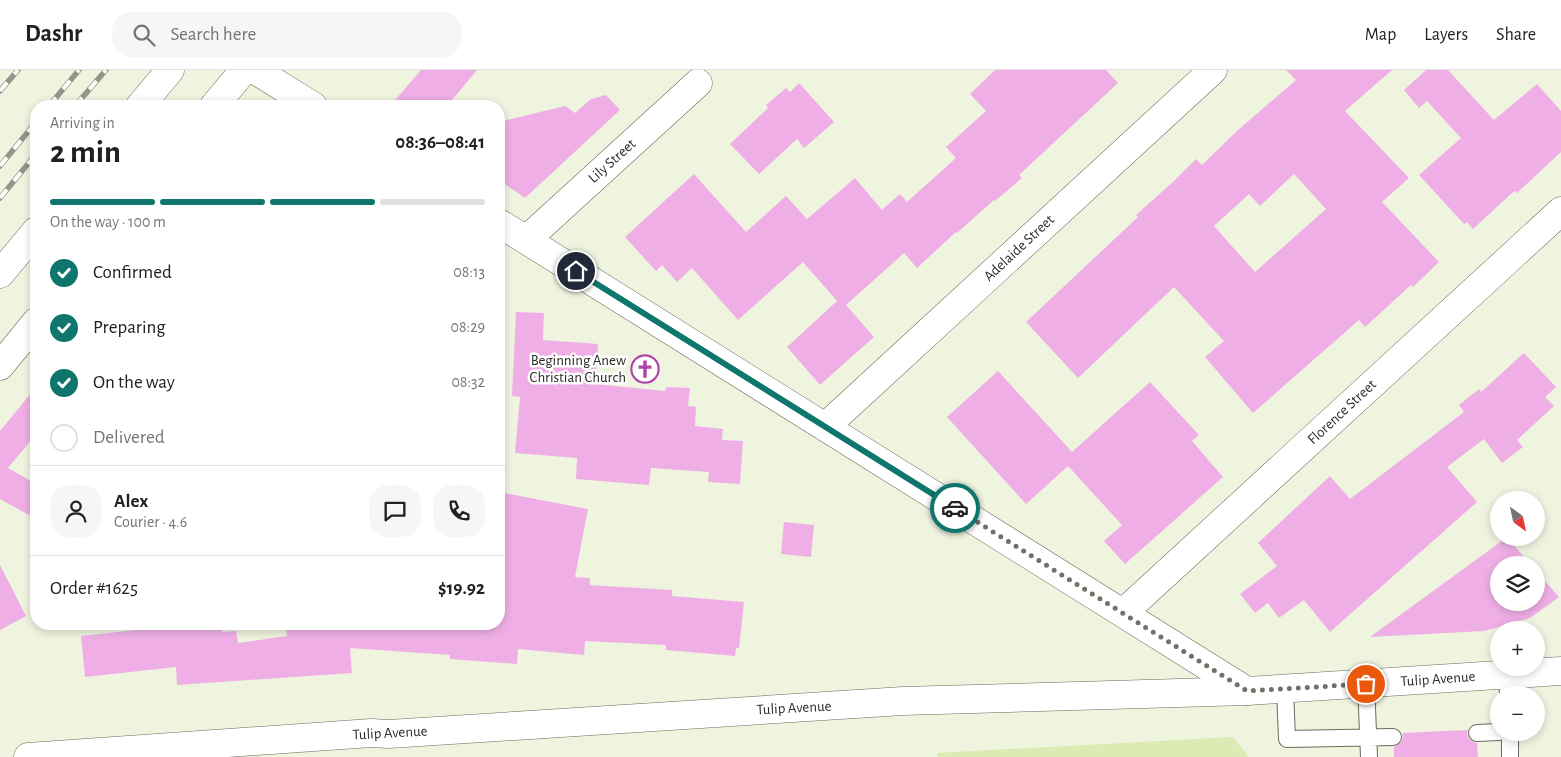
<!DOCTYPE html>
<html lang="en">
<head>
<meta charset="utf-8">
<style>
	:root { --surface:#fff; --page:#f6f6f6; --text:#202124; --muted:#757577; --line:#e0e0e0; --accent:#0f766e }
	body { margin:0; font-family:"Alegreya Sans",sans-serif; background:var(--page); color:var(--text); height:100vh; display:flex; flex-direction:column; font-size:19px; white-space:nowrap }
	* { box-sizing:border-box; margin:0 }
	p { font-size:16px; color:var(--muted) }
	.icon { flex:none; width:28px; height:28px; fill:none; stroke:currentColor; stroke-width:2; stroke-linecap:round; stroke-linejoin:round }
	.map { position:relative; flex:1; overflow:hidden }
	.side { position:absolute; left:30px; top:30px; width:475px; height:530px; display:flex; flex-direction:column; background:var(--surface); border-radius:20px; box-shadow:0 2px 8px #0003 }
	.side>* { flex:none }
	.needle { width:32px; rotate:147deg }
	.buttons { position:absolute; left:1490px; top:421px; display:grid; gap:10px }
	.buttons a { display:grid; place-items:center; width:55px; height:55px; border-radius:50%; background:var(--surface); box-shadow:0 2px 8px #0003; font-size:25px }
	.pin { position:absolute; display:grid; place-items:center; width:42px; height:42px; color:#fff; margin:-21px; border:2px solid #fff; border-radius:50%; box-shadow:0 1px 5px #0007 }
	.courier { position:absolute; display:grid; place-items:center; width:50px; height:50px; margin:-25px; border:4px solid #0f766e; border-radius:50%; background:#fff; color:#222; box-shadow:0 1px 6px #0007 }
	.head em { font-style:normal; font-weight:700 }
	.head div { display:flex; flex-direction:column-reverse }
	.head { display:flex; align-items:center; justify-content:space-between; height:85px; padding:0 20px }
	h1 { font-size:32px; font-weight:700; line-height:38px }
	.bar { display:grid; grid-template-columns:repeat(4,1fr); gap:8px 5px; align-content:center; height:60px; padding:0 20px }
	.bar i { height:6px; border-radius:4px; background:var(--line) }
	.bar .current { background:var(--accent) }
	.bar p { grid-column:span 4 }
	.line { display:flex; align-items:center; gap:12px; padding:0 20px; border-top:1px solid var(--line) }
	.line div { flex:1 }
	.round { display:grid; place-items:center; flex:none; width:52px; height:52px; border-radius:20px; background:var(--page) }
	ol { padding:0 20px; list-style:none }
	li { display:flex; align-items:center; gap:15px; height:55px }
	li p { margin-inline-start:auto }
	li .icon { padding:5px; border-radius:50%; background:var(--accent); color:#fff; stroke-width:4 }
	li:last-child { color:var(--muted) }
	li i { width:28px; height:28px; border:2px solid var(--line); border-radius:50% }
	header { display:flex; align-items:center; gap:30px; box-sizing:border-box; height:70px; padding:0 25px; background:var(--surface); border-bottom:1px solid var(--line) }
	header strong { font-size:24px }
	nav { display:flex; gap:28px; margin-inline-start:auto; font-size:18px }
	.search { width:350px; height:45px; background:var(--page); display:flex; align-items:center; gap:12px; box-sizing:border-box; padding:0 18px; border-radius:20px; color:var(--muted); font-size:19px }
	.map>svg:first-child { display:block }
	.green { fill:#ddeab3 }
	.building { fill:#efafe6; fill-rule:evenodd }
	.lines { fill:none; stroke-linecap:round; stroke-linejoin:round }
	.service-casing { stroke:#686c5a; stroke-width:18 }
	.minor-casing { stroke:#686c5a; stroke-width:29 }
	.secondary-casing { stroke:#686c5a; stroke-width:29 }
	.service { stroke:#fff; stroke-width:16 }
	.minor { stroke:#fff; stroke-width:28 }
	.secondary { stroke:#fff; stroke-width:28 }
	.rail-casing { stroke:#929587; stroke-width:5.5 }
	.rail { stroke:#fff; stroke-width:4; stroke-dasharray:11; stroke-linecap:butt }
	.done { stroke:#6f7266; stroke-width:5; stroke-dasharray:0 9 }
	.route { stroke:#0f766e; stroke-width:6 }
	.labels { text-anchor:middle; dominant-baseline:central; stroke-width:5; stroke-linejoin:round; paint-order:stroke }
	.street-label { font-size:15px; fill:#2a2c25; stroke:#fff }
	.poi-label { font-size:15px; fill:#2a2c25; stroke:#fff; text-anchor:end }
</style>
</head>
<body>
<header>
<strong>Dashr</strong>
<div class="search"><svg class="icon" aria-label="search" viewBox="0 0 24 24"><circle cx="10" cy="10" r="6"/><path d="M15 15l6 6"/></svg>Search here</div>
<nav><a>Map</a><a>Layers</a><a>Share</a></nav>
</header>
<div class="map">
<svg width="1561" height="687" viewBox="0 0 1561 687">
	<rect width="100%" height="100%" fill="#eff4df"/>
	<path class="green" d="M1233 667 1249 687H938L937 683Z"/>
	<path class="building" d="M421 0H477L447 36H390Z
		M995 0H1106L1118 13 1019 105 1022 108 995 131 994 130 957 163 956 162 917 198 904 183 846 235 874 267 820 315 787 277 837 231 803 192 738 250 692 198 677 212 662 195 656 201 625 167 694 104 746 162 786 126 807 149 855 108 882 140 900 124 907 132 956 88 946 77 986 41 970 24Z
		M1286 0H1392L1345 41 1409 108 1382 132 1439 192 1413 217 1411 215 1365 257 1359 250 1253 343 1205 287 1224 271 1174 217 1078 308 1026 252 1138 147 1136 145 1174 111 1196 89 1202 95 1238 60 1296 10ZM1294 104 1326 139 1255 202 1214 156 1249 124 1260 136Z
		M1426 0H1448L1494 50 1537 14 1561 41V82L1517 123 1516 121 1512 123 1473 159 1467 152 1464 154 1419 105 1461 68 1427 31 1419 38 1404 20Z
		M799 13 834 52 804 78 797 69 759 104 730 74 768 38 766 35 786 18 790 22Z
		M606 25 620 40 525 128 499 110V52L565 36 575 43 591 29Z
		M516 242 544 243 543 270 598 274 595 314 665 321 666 317 690 318 688 336 696 337 695 356 723 359 722 370 743 371 740 414 708 412 709 402 651 398 649 415 576 409 577 388 515 383 520 327 512 326Z
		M1524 283 1556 317 1545 327 1554 336 1517 370 1523 377 1502 393 1484 369 1447 397 1477 432 1330 562 1304 530 1279 548 1268 533 1255 543 1240 524 1277 496 1258 473 1330 406 1350 429 1464 342 1459 335 1479 319 1481 322Z
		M998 301 1072 382 1150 312 1199 365 1192 371 1223 407 1125 494 1104 471 1122 455 1068 396 1026 434 947 347Z
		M36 317V364L8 398 36 414V449L0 429V361Z
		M499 422 588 439 575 507 590 508V515L672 520V526L744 532 739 578H736L735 586 666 580V575L585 571 584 585 518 579 517 594 450 589V585L350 578 352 603 177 615 176 597 85 607 81 566 174 556 175 554H223L222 562 236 561 238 573 287 566 286 558 304 556V554H499Z
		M784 452 814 455 811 487 781 484Z
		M1506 468H1508L1531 495H1499V532H1536V501L1559 527 1530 548 1484 561 1370 567Z
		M0 495 26 546 0 560Z
		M1468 660 1467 664 1469 669 1473 672 1477 673 1478 687H1394V677L1401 672 1403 667 1402 663Z"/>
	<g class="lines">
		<g class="service-casing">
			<path id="service" d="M1507 604 1508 625
				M1366 613 1369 687
				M1285 619 1287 669 1393 667
				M1510 662V687
				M1477 663 1499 662"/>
		</g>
		<g class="minor-casing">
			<path id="minor" d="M255 0 313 36
				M140 36 170 0
				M214 36 244 0
				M499 153 1247 621
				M526 170 698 13
				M0 204 36 161
				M0 296 36 252
				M825 357 1213 0
				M1123 543 1561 141"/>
		</g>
		<g class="secondary-casing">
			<path id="secondary" d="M28 687 371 663 389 664 903 631 1247 621 1561 601"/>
		</g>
		<use href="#service" class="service"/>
		<use href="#minor" class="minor"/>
		<use href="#secondary" class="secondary"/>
		<g class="rail-casing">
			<path id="rail" d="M0 21 18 0
				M49 36 79 0
				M75 36 106 0
				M0 96 36 52
				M0 128 36 84"/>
		</g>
		<use href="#rail" class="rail"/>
	</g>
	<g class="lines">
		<path class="done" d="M955 438 1247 621 1366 614"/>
		<path class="route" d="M576 201 955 438"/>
	</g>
	<defs>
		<g id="church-ring" transform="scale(1.4375)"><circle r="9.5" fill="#fff" stroke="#af45a7" stroke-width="1.5"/><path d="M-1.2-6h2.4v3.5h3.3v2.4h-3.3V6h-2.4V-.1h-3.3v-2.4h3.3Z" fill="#af45a7"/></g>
	</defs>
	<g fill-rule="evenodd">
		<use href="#church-ring" x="645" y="299"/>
	</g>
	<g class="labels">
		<g class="street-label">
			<text transform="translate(612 91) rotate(-42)">Lily Street</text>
			<text transform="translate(1019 178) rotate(-43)">Adelaide Street</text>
			<text transform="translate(1342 342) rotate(-43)">Florence Street</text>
			<text transform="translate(1438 609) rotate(-4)">Tulip Avenue</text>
			<text transform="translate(794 638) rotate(-3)">Tulip Avenue</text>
			<text transform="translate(390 663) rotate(-3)">Tulip Avenue</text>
		</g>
		<g class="poi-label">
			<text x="626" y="290">Beginning Anew<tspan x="626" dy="17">Christian Church</tspan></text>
		</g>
	</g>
</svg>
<div class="buttons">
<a><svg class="needle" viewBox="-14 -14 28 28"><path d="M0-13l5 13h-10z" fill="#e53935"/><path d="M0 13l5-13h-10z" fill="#757577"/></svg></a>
<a><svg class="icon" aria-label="layers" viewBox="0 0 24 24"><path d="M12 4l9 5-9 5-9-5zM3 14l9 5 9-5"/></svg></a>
<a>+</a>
<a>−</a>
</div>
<div class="pin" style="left:1366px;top:614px;background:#ea580c"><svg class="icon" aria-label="bag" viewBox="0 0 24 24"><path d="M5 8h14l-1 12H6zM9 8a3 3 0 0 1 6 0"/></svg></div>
<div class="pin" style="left:576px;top:201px;background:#1f2937"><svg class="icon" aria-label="home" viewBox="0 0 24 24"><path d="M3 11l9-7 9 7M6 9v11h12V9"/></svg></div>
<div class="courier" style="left:955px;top:438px"><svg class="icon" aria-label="car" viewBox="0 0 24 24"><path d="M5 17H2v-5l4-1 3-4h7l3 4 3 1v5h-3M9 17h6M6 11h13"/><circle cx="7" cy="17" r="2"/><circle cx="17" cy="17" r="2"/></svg></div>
<section class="side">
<div class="head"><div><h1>2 min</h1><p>Arriving in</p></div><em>08:36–08:41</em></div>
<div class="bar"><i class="current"></i><i class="current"></i><i class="current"></i><i></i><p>On the way · 100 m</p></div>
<ol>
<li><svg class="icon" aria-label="check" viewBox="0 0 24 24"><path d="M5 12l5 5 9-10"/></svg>Confirmed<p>08:13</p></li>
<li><svg class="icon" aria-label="check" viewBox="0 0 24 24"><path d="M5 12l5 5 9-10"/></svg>Preparing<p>08:29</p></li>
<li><svg class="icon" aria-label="check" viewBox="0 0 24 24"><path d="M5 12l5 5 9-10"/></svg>On the way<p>08:32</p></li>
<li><i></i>Delivered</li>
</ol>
<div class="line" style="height:90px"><a class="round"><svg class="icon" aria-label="person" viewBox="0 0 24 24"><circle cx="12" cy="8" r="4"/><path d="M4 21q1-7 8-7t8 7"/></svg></a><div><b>Alex</b><p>Courier · 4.6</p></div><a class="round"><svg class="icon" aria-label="chat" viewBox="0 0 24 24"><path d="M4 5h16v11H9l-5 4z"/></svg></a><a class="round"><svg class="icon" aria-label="phone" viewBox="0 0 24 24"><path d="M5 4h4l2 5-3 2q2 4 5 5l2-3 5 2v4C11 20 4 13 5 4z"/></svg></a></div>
<div class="line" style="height:65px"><div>Order #1625</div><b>$19.92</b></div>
</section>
</div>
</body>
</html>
